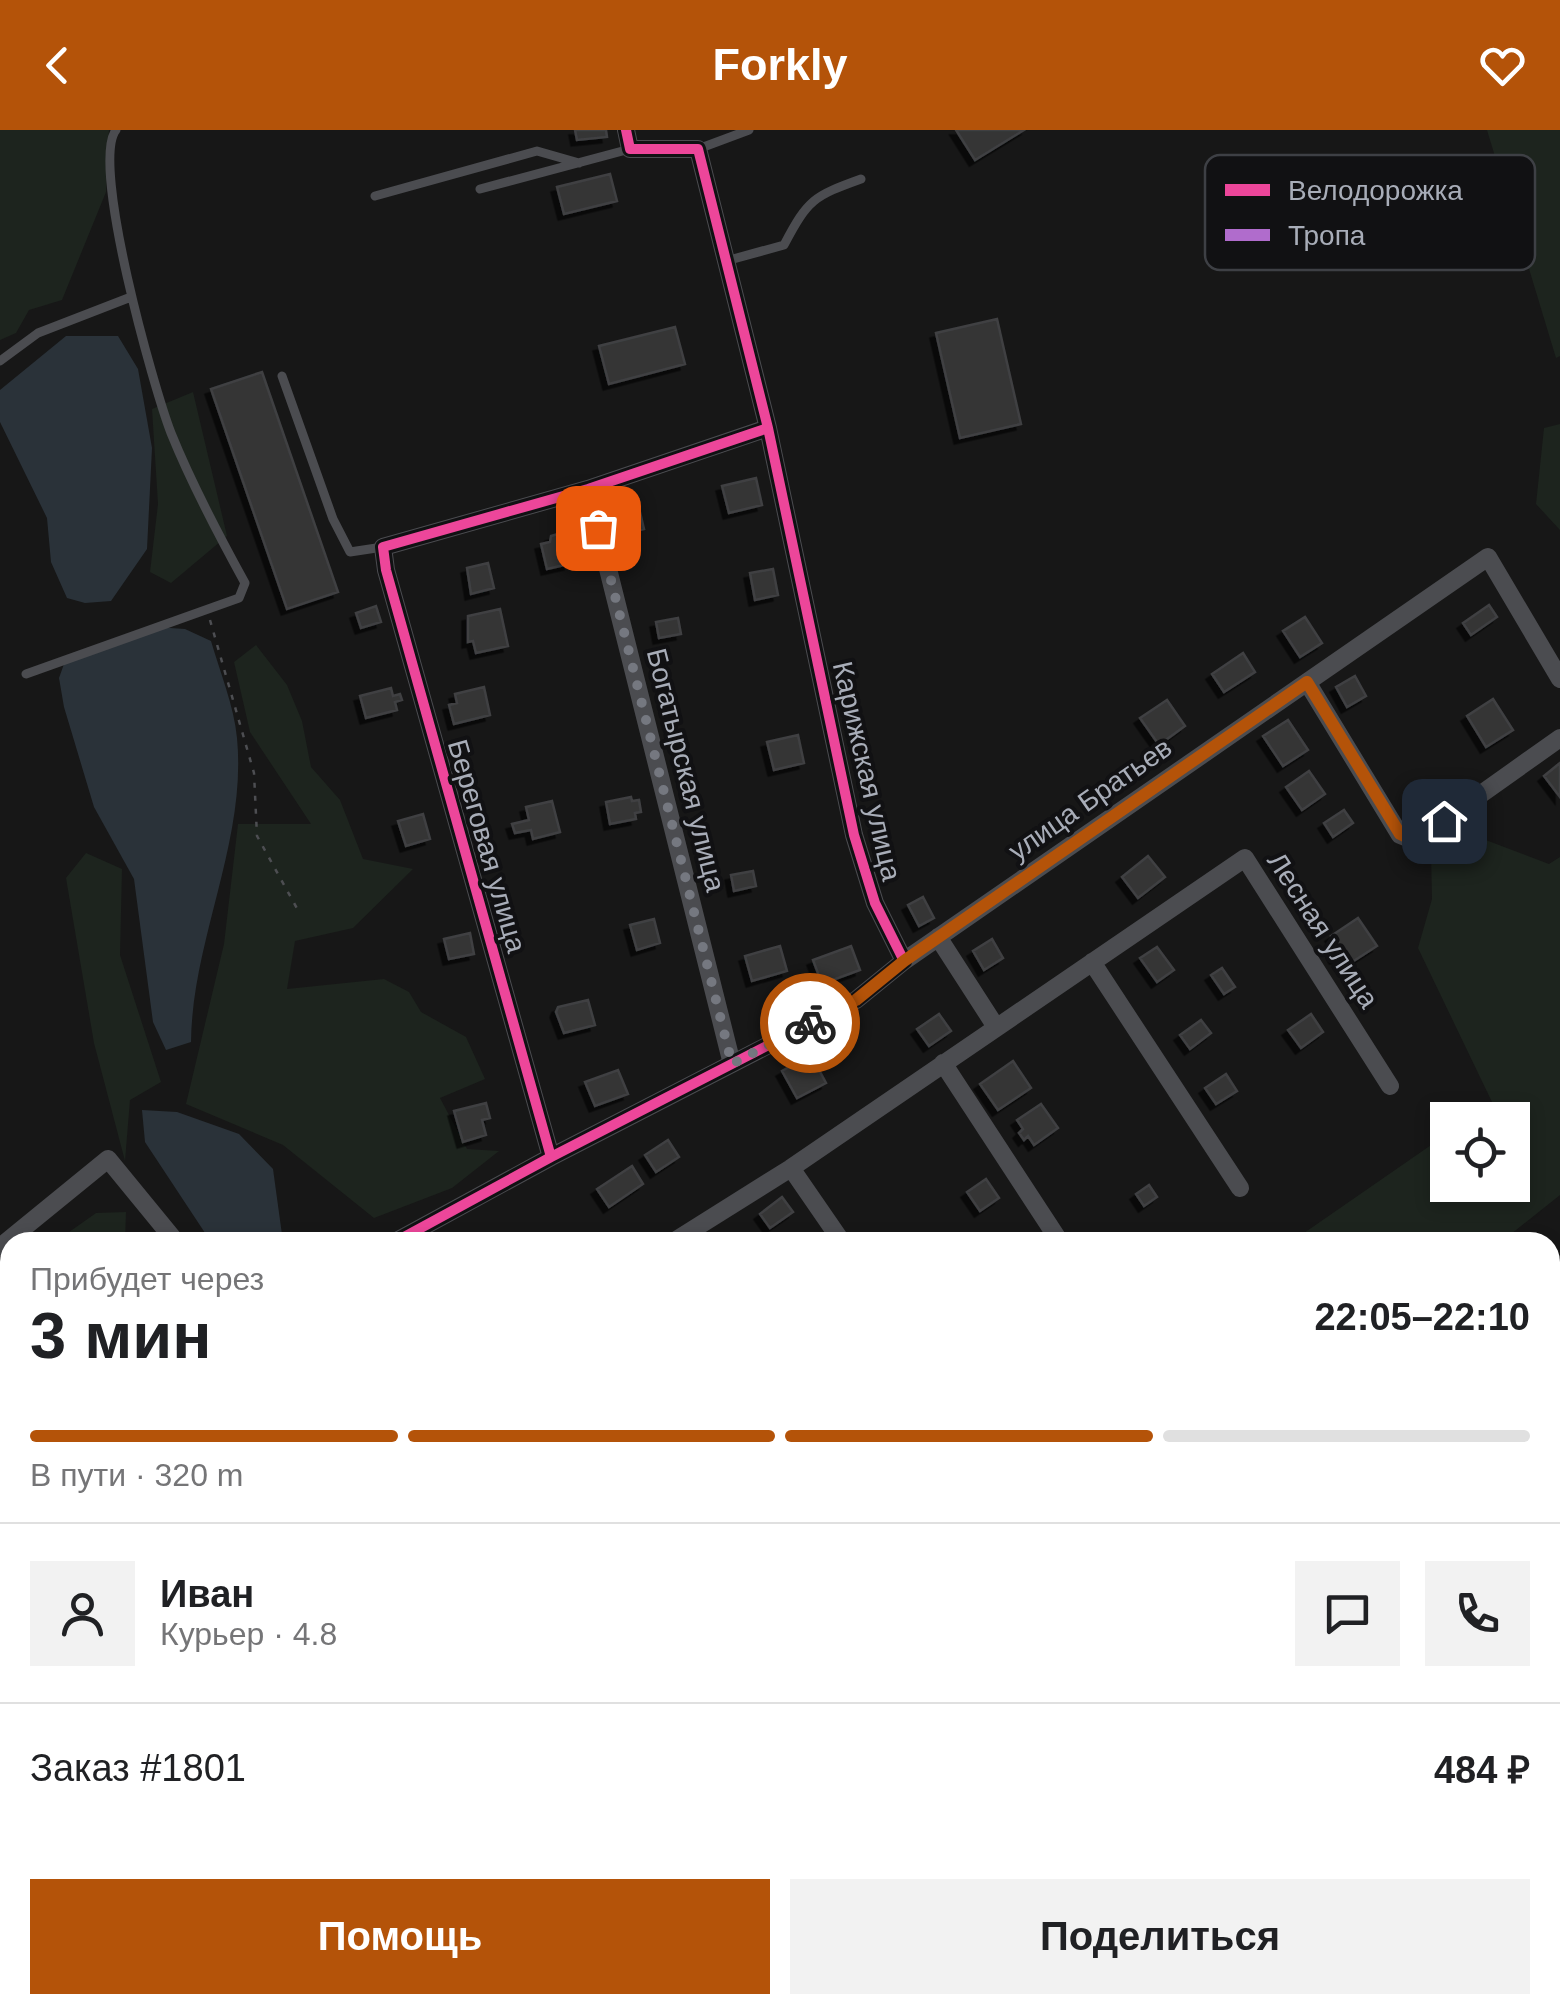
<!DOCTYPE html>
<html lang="ru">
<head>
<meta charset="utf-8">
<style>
	:root { --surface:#fff; --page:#f2f2f2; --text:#202124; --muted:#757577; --line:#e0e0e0; --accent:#b45309 }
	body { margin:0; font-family:Helvetica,sans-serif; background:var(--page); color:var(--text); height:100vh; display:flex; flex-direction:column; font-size:38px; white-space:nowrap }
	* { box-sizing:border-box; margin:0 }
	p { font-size:32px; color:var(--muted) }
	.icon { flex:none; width:55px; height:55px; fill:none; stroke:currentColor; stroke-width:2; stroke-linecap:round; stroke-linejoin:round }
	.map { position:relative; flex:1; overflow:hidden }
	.sheet { position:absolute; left:0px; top:1102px; width:1560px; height:782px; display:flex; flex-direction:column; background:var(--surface); border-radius:30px 30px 0 0; box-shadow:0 5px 15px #0003 }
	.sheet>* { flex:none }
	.tools { position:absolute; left:1430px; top:972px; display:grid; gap:20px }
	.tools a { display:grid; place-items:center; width:100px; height:100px; border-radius:0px; background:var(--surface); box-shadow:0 5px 15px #0003; font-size:50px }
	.pin { position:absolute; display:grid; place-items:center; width:85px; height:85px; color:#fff; margin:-42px; border-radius:20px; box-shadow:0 5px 15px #0006 }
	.courier { position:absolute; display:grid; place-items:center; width:100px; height:100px; margin:-50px; border:8px solid #b45309; border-radius:50%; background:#fff; color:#222; box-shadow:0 2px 12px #0007 }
	.headline em { font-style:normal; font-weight:800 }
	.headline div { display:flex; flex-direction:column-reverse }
	.headline { display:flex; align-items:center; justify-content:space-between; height:170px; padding:0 30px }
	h1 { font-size:65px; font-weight:800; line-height:75px }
	.bar { display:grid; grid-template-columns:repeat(4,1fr); gap:15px 10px; align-content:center; height:120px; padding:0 30px }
	.bar i { height:12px; border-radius:8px; background:var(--line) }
	.bar .on { background:var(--accent) }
	.bar p { grid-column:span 4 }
	.line { display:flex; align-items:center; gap:25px; padding:0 30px; border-top:2px solid var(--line) }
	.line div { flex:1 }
	.round { display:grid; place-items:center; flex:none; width:105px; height:105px; border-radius:0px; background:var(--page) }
	.button { display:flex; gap:20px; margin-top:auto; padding:20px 30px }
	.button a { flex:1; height:115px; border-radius:0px; background:var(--accent); color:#fff; font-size:40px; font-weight:800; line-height:115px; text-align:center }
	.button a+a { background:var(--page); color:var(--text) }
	header { display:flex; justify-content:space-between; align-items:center; height:130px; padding:0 30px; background:var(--accent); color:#fff; font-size:45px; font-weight:800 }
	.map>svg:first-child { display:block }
	.green { fill:#1d241e }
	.water { fill:#2a3239 }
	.building { fill:#353536; stroke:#3f4043; stroke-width:2.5; filter:url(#shadow) }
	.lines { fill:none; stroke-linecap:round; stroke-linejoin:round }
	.path { stroke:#4d4e52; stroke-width:2.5; stroke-dasharray:5 8; stroke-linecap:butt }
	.lane { stroke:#4b4c50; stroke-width:9 }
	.street { stroke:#4b4c50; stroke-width:18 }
	.rail-casing { stroke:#4b4c4f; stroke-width:9 }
	.rail { stroke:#111113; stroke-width:5; stroke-dasharray:15; stroke-linecap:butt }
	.quiet { stroke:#b06ccc; stroke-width:8; stroke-dasharray:15 8; stroke-linecap:butt }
	.cycleway-casing { stroke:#111113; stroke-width:16 }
	.cycleway { stroke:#ed469a; stroke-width:10 }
	.done { stroke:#757880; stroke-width:10; stroke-dasharray:0 18 }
	.route { stroke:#b45309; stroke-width:12 }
	.labels { text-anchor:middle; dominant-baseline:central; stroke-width:8; stroke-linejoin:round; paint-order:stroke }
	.street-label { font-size:28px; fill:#a8adb8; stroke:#111113 }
	.key { fill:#111113; stroke:#3e4045; stroke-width:2.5 }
	.key-label { font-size:28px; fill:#a8adb8 }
</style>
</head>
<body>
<header><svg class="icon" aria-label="back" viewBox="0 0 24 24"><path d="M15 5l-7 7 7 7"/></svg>Forkly<svg class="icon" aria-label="heart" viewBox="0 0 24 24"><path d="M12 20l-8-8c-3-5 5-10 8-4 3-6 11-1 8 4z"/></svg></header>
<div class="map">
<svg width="1560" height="1883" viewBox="0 0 1560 1883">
	<defs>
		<filter id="shadow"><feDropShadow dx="-5.5" dy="5.5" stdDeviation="0" flood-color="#0009"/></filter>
	</defs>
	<rect width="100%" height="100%" fill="#171717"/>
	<path class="green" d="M0 0H109L106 62 62 170 29 180 16 203 0 210Z
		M1487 0H1560V226L1556 228Z
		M193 262 227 406 171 453 150 442 158 374 152 279Z
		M1560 294V400L1536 374 1544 298Z
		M256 515 287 555 302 591 311 637 340 670 363 729 413 739 353 798 295 811 287 859 384 849 409 862 421 882 466 907 485 949 440 968 467 1019 499 1021 452 1058 374 1088 283 1015 186 974 224 814 238 694H311L250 602 234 532Z
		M1454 698 1549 734 1560 727V1065L1501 1112H1291L1447 1004 1448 1055H1512V990H1467L1492 972 1418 818 1432 769 1431 722Z
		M86 723 122 739 120 825 161 952 130 970 125 1031 94 913 66 748Z
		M126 1082 125 1112H55L96 1083Z
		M10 1146V1265L0 1266V1153Z
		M1560 1270V1473L1550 1482V1278Z
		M0 1786 10 1793V1875H68L74 1883H0Z
		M159 1875H433L425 1883H149Z
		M807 1875H1082L1072 1883H796Z"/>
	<path class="water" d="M66 206H118L138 239 152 318 147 419 111 471 85 473 67 468 51 432 47 388 0 292V260Z
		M155 497 185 499 211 511C220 542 234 576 237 608 247 711 192 810 191 912L166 920 153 892 134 749 94 677 64 577 59 548 64 534Z
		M142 980 177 982 239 1004 273 1039 283 1112H211L145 1012Z"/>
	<path class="building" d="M575 0H606L607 7 577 10Z
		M956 0H1024L975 30Z
		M610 44 617 71 564 84 557 57Z
		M997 189 1021 294 960 308 936 203Z
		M675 197 685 234 609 254 599 216Z
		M262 242 338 462 287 479 211 259Z
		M756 348 762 375 729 383 722 356Z
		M639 378 644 399 623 404 617 384Z
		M558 404 563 409 569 434 547 439 541 414 550 412 551 406Z
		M488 433 494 458 471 464 467 438Z
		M773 439 778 465 755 470 750 443Z
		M1489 475 1497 487 1471 505 1463 493Z
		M376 476 381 492 361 498 356 483Z
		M500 479 508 516 476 523 473 511 468 512V486Z
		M1305 487 1322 513 1300 527 1283 501Z
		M678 488 681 504 659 508 656 492Z
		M1243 523 1255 542 1224 562 1212 544Z
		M1355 546 1366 566 1347 577 1336 557Z
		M484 557 490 585 454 594 449 575 457 573 455 564Z
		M391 558 393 566 400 564 402 570 395 572 397 580 366 588 360 566Z
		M1493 569 1513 600 1486 617 1467 586Z
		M1167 570 1185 596 1159 615 1140 588Z
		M1288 590 1308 620 1283 636 1263 606Z
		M798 605 804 633 774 640 767 612Z
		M1560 633V667L1544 646Z
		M1309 641 1325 664 1302 680 1286 657Z
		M631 667 632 671 639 670 641 682 635 683 636 689 610 694 606 672Z
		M552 671 560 702 533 709 531 700 515 703 512 694 529 690 526 677Z
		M1344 680 1353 693 1333 707 1324 693Z
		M423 684 430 709 406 716 398 691Z
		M1148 726 1165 747 1138 768 1122 747Z
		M753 741 756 756 734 761 731 745Z
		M923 767 934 788 919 796 908 775Z
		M1358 788 1377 816 1349 834 1344 826 1335 828 1332 821 1338 817 1331 806Z
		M654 789 660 813 637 820 630 795Z
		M470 803 474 824 449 829 444 809Z
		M992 809 1003 828 984 840 973 821Z
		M780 816 787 841 752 851 745 826Z
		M851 816 860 840 822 854 813 830Z
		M1157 817 1174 840 1157 852 1140 828Z
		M1222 838 1235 857 1224 864 1211 845Z
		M588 870 595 895 564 903 556 882 558 877Z
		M939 884 951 901 929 916 917 899Z
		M1311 884 1323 902 1301 918 1288 900Z
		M1201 890 1211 903 1190 919 1180 905Z
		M811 925 826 953 797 968 782 941Z
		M1013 931 1031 958 998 980 980 954Z
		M618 940 628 964 595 976 585 952Z
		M1226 944 1237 961 1216 974 1205 958Z
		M486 973 490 988 482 990 486 1005 463 1012 454 981Z
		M1041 974 1058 998 1034 1015 1028 1006 1024 1010 1019 1003 1023 999 1017 990Z
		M668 1010 679 1027 656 1042 645 1025Z
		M632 1036 643 1054 609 1077 597 1059Z
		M986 1049 999 1068 980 1081 967 1062Z
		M1149 1055 1157 1067 1144 1076 1136 1064Z
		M782 1067 793 1082 770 1098 760 1084Z"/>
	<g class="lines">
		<path class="path" d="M210 490 254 643 257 706 299 782"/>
		<path class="lane" d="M698 19 749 0
			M480 59 630 19
			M375 66 537 21 579 33
			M726 131 784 115C808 69 814 66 861 49
			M0 231 38 203 131 167
			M282 246 333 389 350 422 383 417
			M26 544 239 468 245 453C218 404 192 355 171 303 154 259 90 33 116 0"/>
		<path class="street" d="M588 359 732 934
			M1307 552 1400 705 1415 711 1560 608
			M938 807 996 897
			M904 831 1488 427 1560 549
			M1092 832 1240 1058
			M943 933 1060 1112
			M551 1027 386 440 383 417 588 359 768 298
			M791 1038 842 1112
			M395 1112 551 1027 856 870 904 831 875 773 854 705 768 298 698 19H630L626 0
			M673 1112 791 1038 1245 728 1390 956
			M0 1117 108 1029 176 1112
			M0 1576 10 1566"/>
		<g class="rail-casing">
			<path id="rail" d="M1550 1190 1560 1182
				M1550 1216 1560 1208
				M683 1883 693 1875
				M720 1883 730 1875"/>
		</g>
		<use href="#rail" class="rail"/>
		<path class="quiet" d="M1550 1861 1560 1858
			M1465 1883 1496 1875"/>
		<g class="cycleway-casing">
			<path id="cycleway" d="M551 1027 386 440 383 417 588 359 768 298
				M395 1112 551 1027 856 870 904 831 875 773 854 705 768 298 698 19H630L626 0"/>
		</g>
		<use href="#cycleway" class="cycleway"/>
	</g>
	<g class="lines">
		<path class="done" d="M598 398 732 934 810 893"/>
		<path class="route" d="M810 893 856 870 904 831 1307 552 1400 704 1416 712 1444 691"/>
	</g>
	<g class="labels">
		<g class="street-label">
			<text transform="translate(686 640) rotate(76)">Богатырская улица</text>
			<text transform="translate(867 641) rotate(77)">Карижская улица</text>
			<text transform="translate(1090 669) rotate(-35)">улица Братьев</text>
			<text transform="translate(487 716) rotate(74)">Береговая улица</text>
			<text transform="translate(1323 800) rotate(57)">Лесная улица</text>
		</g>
	</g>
	<rect x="1205" y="25" width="330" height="115" rx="15" class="key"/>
	<rect x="1225" y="54" width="45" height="12" fill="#ed469a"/>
	<rect x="1225" y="99" width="45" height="12" fill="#b06ccc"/>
	<g class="key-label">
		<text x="1288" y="70">Велодорожка</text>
		<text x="1288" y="115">Тропа</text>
	</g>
</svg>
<div class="tools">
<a><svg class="icon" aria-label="locate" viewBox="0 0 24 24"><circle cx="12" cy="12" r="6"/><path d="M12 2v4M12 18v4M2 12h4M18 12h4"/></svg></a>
</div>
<div class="pin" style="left:598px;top:398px;background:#ea580c"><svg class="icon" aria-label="bag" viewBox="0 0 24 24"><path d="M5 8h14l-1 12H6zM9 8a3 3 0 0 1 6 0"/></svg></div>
<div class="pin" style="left:1444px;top:691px;background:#1f2937"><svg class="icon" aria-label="home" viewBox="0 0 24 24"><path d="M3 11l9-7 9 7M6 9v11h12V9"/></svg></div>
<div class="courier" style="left:810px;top:893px"><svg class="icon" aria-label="bike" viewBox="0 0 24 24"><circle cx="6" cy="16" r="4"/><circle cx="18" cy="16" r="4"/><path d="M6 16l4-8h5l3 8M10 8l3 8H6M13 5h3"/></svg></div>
<section class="sheet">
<div class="headline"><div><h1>3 мин</h1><p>Прибудет через</p></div><em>22:05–22:10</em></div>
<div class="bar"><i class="on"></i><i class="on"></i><i class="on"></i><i></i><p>В пути · 320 m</p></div>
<div class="line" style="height:180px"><a class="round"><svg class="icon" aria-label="person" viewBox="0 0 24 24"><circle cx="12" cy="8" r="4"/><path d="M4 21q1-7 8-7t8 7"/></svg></a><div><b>Иван</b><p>Курьер · 4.8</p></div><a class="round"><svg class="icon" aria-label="chat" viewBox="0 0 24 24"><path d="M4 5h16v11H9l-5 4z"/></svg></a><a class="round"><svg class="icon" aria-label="phone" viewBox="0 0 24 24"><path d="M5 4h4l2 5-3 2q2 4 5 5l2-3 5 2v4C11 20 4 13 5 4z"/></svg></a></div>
<div class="line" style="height:130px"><div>Заказ #1801</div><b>484 ₽</b></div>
<div class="button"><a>Помощь</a><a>Поделиться</a></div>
</section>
</div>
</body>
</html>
